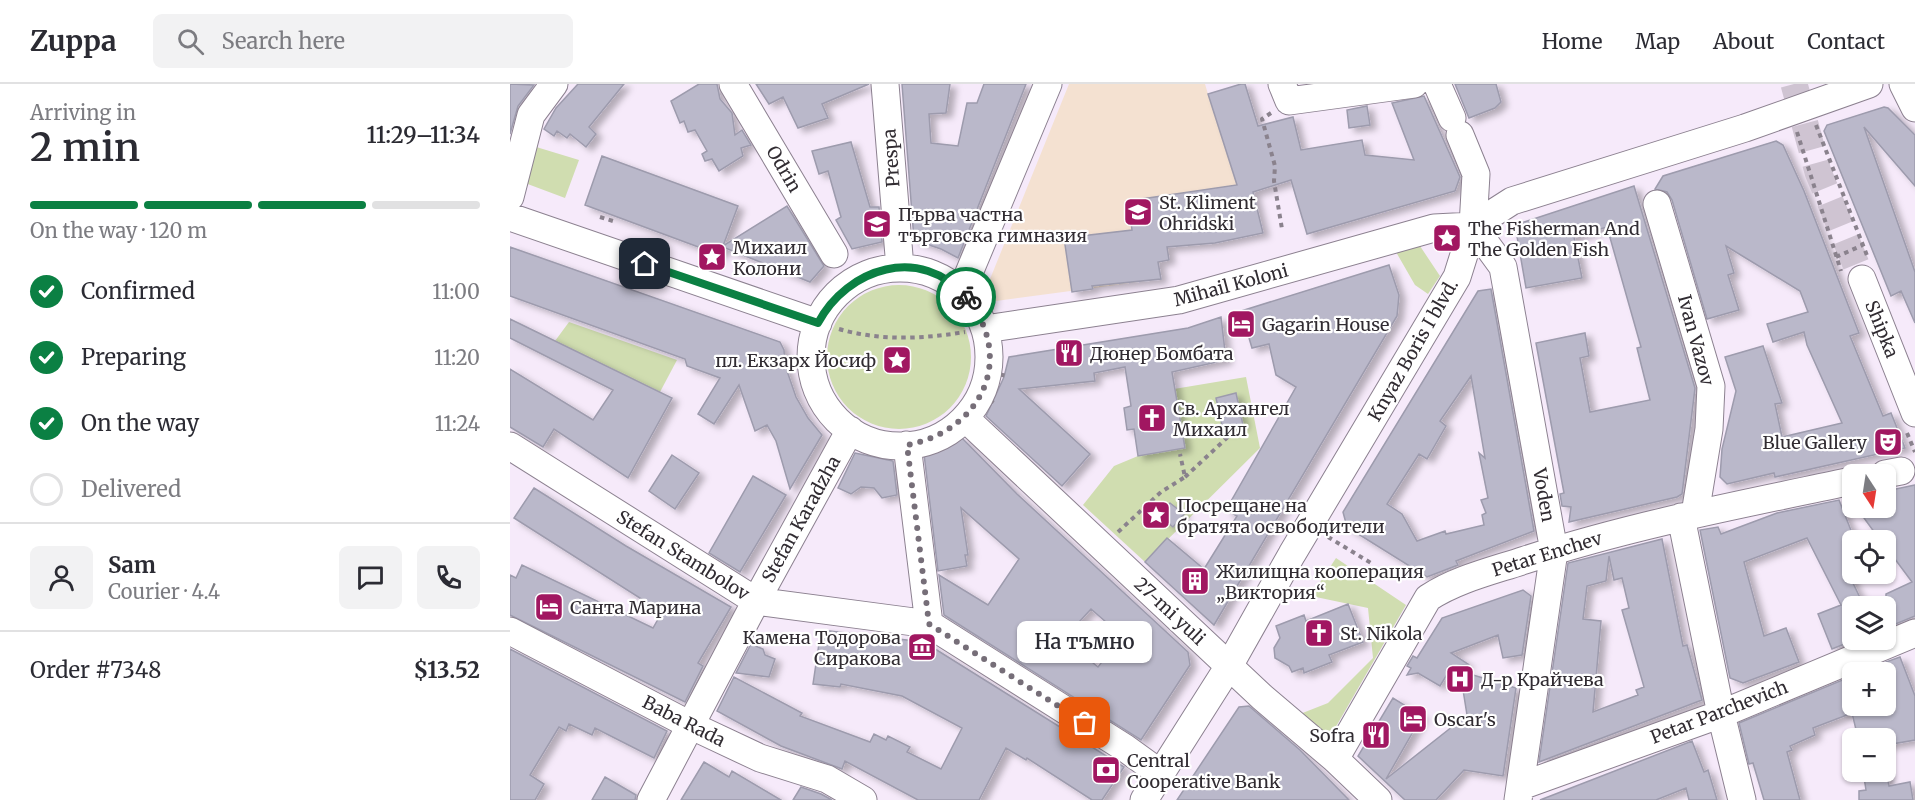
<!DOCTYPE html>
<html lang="en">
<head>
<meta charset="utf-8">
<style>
	:root { --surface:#fff; --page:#f2f2f3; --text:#2b2b33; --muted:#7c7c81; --line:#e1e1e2; --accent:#0b8043 }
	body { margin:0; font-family:Merriweather,serif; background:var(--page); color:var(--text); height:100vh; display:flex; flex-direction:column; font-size:22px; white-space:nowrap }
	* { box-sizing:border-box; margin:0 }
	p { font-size:20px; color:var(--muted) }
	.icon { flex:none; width:33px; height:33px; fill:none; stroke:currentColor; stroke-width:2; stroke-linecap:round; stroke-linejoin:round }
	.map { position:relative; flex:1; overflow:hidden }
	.drawer { display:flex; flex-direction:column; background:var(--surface); width:510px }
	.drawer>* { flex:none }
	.needle { width:39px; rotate:168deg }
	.buttons { position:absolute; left:1332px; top:380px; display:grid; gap:12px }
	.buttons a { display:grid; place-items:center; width:54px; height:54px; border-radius:9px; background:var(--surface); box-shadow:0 2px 4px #0004; font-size:30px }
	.pin { position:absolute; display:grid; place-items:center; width:51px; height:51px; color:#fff; margin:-26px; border-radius:12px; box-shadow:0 3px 9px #0006 }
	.courier { position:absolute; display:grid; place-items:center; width:60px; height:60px; margin:-30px; border:4px solid #0b8043; border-radius:50%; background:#fff; color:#222; box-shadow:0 2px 8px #0007 }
	.bubble { position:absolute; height:42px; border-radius:9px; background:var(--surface); box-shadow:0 2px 4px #0004; font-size:20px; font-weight:600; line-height:42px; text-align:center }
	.summary em { font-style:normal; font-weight:600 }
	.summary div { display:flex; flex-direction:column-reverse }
	.summary { display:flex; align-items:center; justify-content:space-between; height:102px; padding:0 30px }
	h1 { font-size:39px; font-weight:600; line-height:45px }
	.bar { display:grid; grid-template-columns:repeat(4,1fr); gap:9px 6px; align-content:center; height:72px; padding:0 30px }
	.bar i { height:8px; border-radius:4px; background:var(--line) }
	.bar .active { background:var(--accent) }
	.bar p { grid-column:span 4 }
	.line { display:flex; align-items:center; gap:15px; padding:0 30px; border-top:2px solid var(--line) }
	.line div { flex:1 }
	.round { display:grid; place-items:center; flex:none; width:63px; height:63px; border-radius:9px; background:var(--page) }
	ol { padding:0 30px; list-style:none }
	li { display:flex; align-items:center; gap:18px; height:66px }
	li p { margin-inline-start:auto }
	li .icon { padding:6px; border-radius:50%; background:var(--accent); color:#fff; stroke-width:4 }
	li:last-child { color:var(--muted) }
	li i { width:33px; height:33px; border:3px solid var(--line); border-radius:50% }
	header { display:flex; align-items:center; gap:36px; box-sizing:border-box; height:84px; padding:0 30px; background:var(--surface); border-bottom:2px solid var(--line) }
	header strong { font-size:28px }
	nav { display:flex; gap:33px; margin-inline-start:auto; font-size:21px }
	.search { width:420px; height:54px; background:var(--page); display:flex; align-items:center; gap:15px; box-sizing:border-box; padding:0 21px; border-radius:9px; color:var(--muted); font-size:22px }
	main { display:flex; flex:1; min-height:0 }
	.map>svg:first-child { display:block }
	.education { fill:#f4e1d1 }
	.green { fill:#d0ddb0 }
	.building { fill:#bab8ca; stroke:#9d9bad; stroke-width:1.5; fill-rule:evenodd; filter:url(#shadow) }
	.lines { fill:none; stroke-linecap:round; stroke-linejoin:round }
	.minor-tunnel { stroke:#cfc4d2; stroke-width:27; stroke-dasharray:27 14; stroke-linecap:butt }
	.minor-casing { stroke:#8c8190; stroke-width:29 }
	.path { stroke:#8a828d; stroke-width:4; stroke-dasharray:4.5 4.5; stroke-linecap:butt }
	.minor { stroke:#fff; stroke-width:27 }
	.done { stroke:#766e78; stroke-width:6; stroke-dasharray:0 10.8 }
	.route { stroke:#0b8043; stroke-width:8 }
	.labels { text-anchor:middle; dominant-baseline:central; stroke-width:4.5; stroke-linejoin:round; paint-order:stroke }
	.street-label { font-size:18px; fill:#312c32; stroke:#fff }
	.poi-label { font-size:18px; fill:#312c32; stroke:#fff; text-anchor:start }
</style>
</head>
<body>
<header>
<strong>Zuppa</strong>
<div class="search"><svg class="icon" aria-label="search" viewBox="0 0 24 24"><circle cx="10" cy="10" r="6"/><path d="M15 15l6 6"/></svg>Search here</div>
<nav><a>Home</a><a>Map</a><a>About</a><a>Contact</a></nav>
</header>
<main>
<section class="drawer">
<div class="summary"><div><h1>2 min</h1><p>Arriving in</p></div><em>11:29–11:34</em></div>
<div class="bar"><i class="active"></i><i class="active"></i><i class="active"></i><i></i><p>On the way · 120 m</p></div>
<ol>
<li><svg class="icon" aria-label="check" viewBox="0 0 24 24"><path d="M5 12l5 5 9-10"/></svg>Confirmed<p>11:00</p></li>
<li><svg class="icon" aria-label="check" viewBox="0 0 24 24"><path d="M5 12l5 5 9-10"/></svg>Preparing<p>11:20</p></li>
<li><svg class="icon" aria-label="check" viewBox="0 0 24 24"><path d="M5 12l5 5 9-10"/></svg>On the way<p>11:24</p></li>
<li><i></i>Delivered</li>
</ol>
<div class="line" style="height:108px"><a class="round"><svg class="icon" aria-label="person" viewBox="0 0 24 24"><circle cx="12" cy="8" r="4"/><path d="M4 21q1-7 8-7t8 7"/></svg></a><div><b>Sam</b><p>Courier · 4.4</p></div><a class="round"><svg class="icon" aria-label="chat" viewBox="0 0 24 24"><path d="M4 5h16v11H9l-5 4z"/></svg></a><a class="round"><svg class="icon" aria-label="phone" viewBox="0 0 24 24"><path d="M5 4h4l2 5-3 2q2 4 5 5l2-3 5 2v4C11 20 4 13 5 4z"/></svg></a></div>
<div class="line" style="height:78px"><div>Order #7348</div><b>$13.52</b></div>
</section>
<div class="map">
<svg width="1405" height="716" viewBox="0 0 1405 716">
	<defs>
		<filter id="shadow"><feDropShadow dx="6" dy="4" stdDeviation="3" flood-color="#0004"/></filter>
	</defs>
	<rect width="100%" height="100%" fill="#f6eafa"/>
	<path class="education" d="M559 0H695L698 10 735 0 761 87 756 90 759 103 743 108 753 149 705 159 658 163 659 176 648 179 651 195 486 217 476 205Z"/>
	<path class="green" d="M23 62 69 76 55 114 15 99Z
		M910 162 930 192 918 210 905 201 886 168Z
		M317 273a72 72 0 1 1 144 0a72 72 0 1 1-144 0Z
		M59 238 167 276 150 308 45 257Z
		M736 293 750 364 635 478 573 421 604 382 628 372 664 305Z
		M826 474 896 521 820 653 790 630 818 619 863 574 858 524 801 512Z"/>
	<path class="building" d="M0 0 24 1 8 22 0 50Z
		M68 0H114L79 43 86 50 76 63 60 50 57 54 47 47 44 52 34 45 46 24Z
		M189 0H207L210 15 222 29 225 51 232 46 241 61 231 64 233 72 209 87 202 75 195 77 192 70 197 67 185 46 178 48 174 37 170 39 161 17Z
		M246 0H359L312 20 318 34 288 44 273 13 259 20Z
		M392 0H440L436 29 419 30 421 59 448 62 457 19H467L474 0H516L448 174 431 165 404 156Z
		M731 0H735L748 42 783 33 791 66 852 56 855 71 904 76 882 19 914 12 950 93 945 107 797 150 781 96 743 108 753 149 705 159 657 163 659 176 648 178 651 195 582 202 583 205 562 208 554 154 622 146 618 117 727 101 698 10Z
		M945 0H986L991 18 985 24 959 34Z
		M857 22 860 41 839 44 837 26Z
		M1374 23 1378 24 1405 51V102L1354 43 1405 188V239L1391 207 1381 212 1314 47 1317 41Z
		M1266 57 1273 61 1294 107 1349 249 1340 252 1373 332 1381 329 1395 364 1265 393 1264 389 1217 400 1210 393 1212 365 1226 307 1215 273 1253 262 1272 319 1265 320 1272 353 1332 339 1297 261 1294 248 1263 258 1257 240 1298 228 1290 207 1216 162 1224 189 1218 191 1229 226 1197 235 1162 116 1157 108 1145 105 1153 92Z
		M341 58 360 123H369L372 158 342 165 326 136 331 133 318 87 309 90 302 67Z
		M92 72 228 122 213 162 277 122 314 182 300 198 213 163 210 171 75 121Z
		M1124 102 1185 304 1172 410 1167 413 1059 438 1061 423 1052 422 1050 410 1054 409 1026 259 1075 249 1079 272 1070 274 1080 328 1140 316 1127 264 1131 263 1097 143 1064 153 1072 194 1016 204 1005 141Z
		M0 163 270 258 274 266 275 281 286 313 298 334 312 351 280 405 266 357 257 341 245 347 229 301 204 340 188 330 210 294 177 282 175 275 0 212Z
		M879 181 889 211 887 232 704 541 635 478 657 454 694 485 727 432 716 426 786 303 766 291 759 260 742 264 731 227Z
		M981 205 1024 447 946 477 948 481 917 493 837 443 833 428 968 207ZM961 292 975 374 969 369 978 414 971 416 976 429 972 431 974 441 936 450 935 447 907 457 892 430 877 420 909 370 917 375 936 342 930 337Z
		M711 233 716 276 662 288 675 364 628 372 624 345 617 346 614 324 621 322 615 283 584 289 585 297 509 305 580 370 552 402 476 332 494 293 499 273 678 244Z
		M0 235 162 314 118 394 44 345 33 363 0 343V285L83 336 103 306 0 254Z
		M726 309 733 341 713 346 706 314Z
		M451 353 507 410 678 568 680 581 631 656 434 531 429 491 478 521 509 475 451 424 458 471H455L457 482 428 487 414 370 438 362ZM581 525 612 552 588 583 565 564 569 557 559 549Z
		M345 369 383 377 387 411 372 414 364 404 351 403 341 410 328 404Z
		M162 371 189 389 165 425 139 407Z
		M243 392 276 411 230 488 199 469Z
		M1405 401V532L1376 544V510L1402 498 1376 463V456H1370L1346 423H1376V407Z
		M24 404 116 462 221 523 188 579 193 582 175 618 0 531V491L6 494 12 481 143 544 152 528 4 434Z
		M1329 416 1342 449V497L1354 522H1342V557L1322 565 1308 530 1331 521 1297 454 1234 478 1254 552 1276 544 1289 578 1233 599 1220 594 1190 446 1208 443 1211 450 1267 429Z
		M660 419 674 430 663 443 649 432Z
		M1152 455 1173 562 1177 561 1192 616 1029 678 1058 479ZM1099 472 1104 496 1112 494 1119 524 1112 526 1134 603 1126 606 1128 611 1083 628 1091 537 1073 535 1077 502 1096 497Z
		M1013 506 1021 512 1012 571 993 574 988 551 941 569 958 580 939 583 941 584 930 602 908 589 897 591 901 584 897 582 903 572 907 574 932 534Z
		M838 520 853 558 819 571 822 578 794 589 793 584 782 588 779 582 765 574 764 564 770 554 766 542 794 531 796 537Z
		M311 546 414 558 614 683 592 716H582L517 674 516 676 496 664 469 716H408L335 677 332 685 271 662 207 627 224 593 292 629 290 632 360 658 364 650 376 656 378 652 400 663 397 668 431 685 452 644 392 612 331 600 330 603 303 600Z
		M241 560 253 565 255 571 265 575 259 593 226 589Z
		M0 565 157 647 144 674 85 644 82 651 59 640 56 647 49 643 20 691 34 700 25 716H0Z
		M1390 573 1405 612V656L1376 661V654H1348L1342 629 1303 644 1305 651 1280 662 1282 666 1277 668 1290 716H1254L1243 679 1239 680 1229 639 1342 592V621H1376V578Z
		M950 587 1006 604 993 692 954 686 926 716H895L848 672 883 614 912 632 876 695 957 631Z
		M739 622 790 666 839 716H667L729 623Z
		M1182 657 1194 688 1198 686 1207 716H1179L1176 704 1146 716H1030Z
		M194 678 219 693 222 687 271 716H171Z
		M1353 687H1376L1379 702 1400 698 1403 716H1349V707L1356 706Z
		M95 693 126 711 125 716H82Z
		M291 703 311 710 322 716H283Z"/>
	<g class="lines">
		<path class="minor-tunnel" d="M1284 0 1308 88 1352 195"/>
		<g class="minor-casing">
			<path id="minor" d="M223 0 324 170
				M375 0 390 184
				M772 0 779 17 904 0
				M927 0 942 34
				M1393 0 1405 24
				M950 51 966 90 963 142 993 183 1044 467 1008 716
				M0 113 21 31 44 0
				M1147 120 1201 302 1199 345 1185 430
				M0 133 308 239
				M301 273a89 89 0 1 1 178 0a89 89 0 1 1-178 0Z
				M1352 195 1405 329
				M451 208 538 0
				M475 245 669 216 924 144 963 142
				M455 334 752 613 825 675 868 716
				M397 361 419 540
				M0 362 246 517 419 540 615 664 651 690
				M1375 390 1391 387
				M1171 433 1211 630 1232 716
				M0 547 182 642 250 674 317 695 353 716
				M825 675 918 514C947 495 982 487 1015 476 1122 441 1233 420 1342 397
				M1011 702 1211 630 1405 549
				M141 716 246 517 340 346
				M634 716 719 582 782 470 947 193 963 142 1002 117 1235 44 1359 0"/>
		</g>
		<path class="path" d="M761 29 752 35 765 82 764 97 772 145
			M1306 41 1358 174
			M1287 48 1331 187
			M90 133 103 137
			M1326 173 1353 161
			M291 273a98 98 0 1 1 196 0a98 98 0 1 1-196 0Z
			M334 189 340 199
			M329 245C370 257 413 255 455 248
			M492 293 493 289
			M481 319 483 316
			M1397 349 1405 368
			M675 393 720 351
			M608 448 651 408 675 393 670 370
			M818 453 861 479"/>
		<use href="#minor" class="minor"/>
	</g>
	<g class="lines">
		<path class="done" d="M456 213C507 275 471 347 397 361L419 540 575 639"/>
		<path class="route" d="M135 180 308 239C337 184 411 160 456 213"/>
	</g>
	<defs>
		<g id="school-square" transform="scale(1.5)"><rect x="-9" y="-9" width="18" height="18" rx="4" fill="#a11761" stroke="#fff"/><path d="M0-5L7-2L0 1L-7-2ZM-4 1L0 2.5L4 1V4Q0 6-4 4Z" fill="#fff"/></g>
		<g id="sight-square" transform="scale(1.5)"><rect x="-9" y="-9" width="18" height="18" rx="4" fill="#a11761" stroke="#fff"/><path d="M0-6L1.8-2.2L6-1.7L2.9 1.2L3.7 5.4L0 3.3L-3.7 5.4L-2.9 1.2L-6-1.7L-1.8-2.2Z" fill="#fff"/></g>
		<g id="hotel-square" transform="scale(1.5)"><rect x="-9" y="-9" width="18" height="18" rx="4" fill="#a11761" stroke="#fff"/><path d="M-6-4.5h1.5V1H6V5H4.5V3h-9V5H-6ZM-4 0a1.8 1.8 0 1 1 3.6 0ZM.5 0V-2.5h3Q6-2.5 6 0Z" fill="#fff"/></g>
		<g id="restaurant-square" transform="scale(1.5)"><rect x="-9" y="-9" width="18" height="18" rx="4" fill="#a11761" stroke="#fff"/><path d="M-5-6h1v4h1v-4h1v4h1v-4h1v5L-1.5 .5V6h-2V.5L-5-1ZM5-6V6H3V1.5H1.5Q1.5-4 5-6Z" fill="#fff"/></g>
		<g id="church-square" transform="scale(1.5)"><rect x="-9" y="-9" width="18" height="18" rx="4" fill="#a11761" stroke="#fff"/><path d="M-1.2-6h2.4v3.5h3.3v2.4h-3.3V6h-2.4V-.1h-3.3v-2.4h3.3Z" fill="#fff"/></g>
		<g id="theatre-square" transform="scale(1.5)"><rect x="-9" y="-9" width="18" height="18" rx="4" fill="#a11761" stroke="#fff"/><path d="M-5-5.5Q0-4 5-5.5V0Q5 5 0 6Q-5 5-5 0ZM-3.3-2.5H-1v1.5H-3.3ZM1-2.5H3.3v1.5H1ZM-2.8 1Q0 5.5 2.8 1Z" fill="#fff"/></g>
		<g id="building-square" transform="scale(1.5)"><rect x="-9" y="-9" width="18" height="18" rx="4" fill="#a11761" stroke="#fff"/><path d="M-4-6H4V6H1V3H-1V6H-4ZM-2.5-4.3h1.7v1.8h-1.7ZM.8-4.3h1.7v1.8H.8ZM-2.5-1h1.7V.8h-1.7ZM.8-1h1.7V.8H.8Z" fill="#fff"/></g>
		<g id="museum-square" transform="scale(1.5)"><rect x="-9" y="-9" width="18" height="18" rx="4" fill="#a11761" stroke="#fff"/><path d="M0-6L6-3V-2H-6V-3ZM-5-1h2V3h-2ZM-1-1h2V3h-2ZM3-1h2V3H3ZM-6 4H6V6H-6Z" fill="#fff"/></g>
		<g id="hospital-square" transform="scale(1.5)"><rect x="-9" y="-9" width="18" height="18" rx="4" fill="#a11761" stroke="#fff"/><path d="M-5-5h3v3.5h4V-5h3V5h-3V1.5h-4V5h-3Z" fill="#fff"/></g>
		<g id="bank-square" transform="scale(1.5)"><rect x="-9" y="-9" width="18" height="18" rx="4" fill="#a11761" stroke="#fff"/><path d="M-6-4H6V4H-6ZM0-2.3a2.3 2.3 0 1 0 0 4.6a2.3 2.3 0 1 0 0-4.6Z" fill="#fff"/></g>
	</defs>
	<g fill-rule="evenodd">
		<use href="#school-square" x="628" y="128"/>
		<use href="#school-square" x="367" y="140"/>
		<use href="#sight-square" x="937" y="154"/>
		<use href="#sight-square" x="202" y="173"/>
		<use href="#hotel-square" x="731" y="240"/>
		<use href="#restaurant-square" x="559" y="269"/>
		<use href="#sight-square" x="387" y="276"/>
		<use href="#church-square" x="642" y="334"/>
		<use href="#theatre-square" x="1378" y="358"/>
		<use href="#sight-square" x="646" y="431"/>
		<use href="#building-square" x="685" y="497"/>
		<use href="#hotel-square" x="39" y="523"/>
		<use href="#church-square" x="809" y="549"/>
		<use href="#museum-square" x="412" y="563"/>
		<use href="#hospital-square" x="950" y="595"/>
		<use href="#hotel-square" x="903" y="635"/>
		<use href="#restaurant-square" x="866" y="651"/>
		<use href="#bank-square" x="596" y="686"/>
	</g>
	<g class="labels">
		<g class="street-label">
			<text transform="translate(381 74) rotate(-94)">Prespa</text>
			<text transform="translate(274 85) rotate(60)">Odrin</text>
			<text transform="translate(721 201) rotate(-15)">Mihail Koloni</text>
			<text transform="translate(1372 245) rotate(68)">Shipka</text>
			<text transform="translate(1186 256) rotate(75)">Ivan Vazov</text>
			<text transform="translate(903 266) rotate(-60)">Knyaz Boris I blvd.</text>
			<text transform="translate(1034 411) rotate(80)">Voden</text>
			<text transform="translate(291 435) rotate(-61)">Stefan Karadzha</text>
			<text transform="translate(1037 470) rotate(-17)">Petar Enchev</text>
			<text transform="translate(173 471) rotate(32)">Stefan Stambolov</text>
			<text transform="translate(660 527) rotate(43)">27-mi yuli</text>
			<text transform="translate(1209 628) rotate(-21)">Petar Parchevich</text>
			<text transform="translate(174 637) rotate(27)">Baba Rada</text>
		</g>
		<g class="poi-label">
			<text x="649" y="118">St. Kliment<tspan x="649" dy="21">Ohridski</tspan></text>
			<text x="388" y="130">Първа частна<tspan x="388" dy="21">търговска гимназия</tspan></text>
			<text x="958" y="144">The Fisherman And<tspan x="958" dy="21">The Golden Fish</tspan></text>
			<text x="223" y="163">Михаил<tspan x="223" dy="21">Колони</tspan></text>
			<text x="752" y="240">Gagarin House</text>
			<text x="580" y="269">Дюнер Бомбата</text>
			<text x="366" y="276" text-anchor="end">пл. Екзарх Йосиф</text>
			<text x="663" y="324">Св. Архангел<tspan x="663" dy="21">Михаил</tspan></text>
			<text x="1357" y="358" text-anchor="end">Blue Gallery</text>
			<text x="667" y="421">Посрещане на<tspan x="667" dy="21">братята освободители</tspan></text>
			<text x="706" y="487">Жилищна кооперация<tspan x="706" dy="21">„Виктория“</tspan></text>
			<text x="60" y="523">Санта Марина</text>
			<text x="830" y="549">St. Nikola</text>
			<text x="391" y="553" text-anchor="end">Камена Тодорова<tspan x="391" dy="21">Сиракова</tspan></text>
			<text x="971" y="595">Д-р Крайчева</text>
			<text x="924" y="635">Oscar's</text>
			<text x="845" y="651" text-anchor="end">Sofra</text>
			<text x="617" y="676">Central<tspan x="617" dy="21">Cooperative Bank</tspan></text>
		</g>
	</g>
</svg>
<div class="buttons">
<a><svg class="needle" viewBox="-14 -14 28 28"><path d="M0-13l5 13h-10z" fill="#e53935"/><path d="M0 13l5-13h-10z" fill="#7c7c81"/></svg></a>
<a><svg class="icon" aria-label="locate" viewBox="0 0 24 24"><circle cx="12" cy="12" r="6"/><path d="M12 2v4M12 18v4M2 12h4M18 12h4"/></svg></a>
<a><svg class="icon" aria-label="layers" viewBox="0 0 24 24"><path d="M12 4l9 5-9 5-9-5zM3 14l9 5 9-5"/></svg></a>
<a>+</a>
<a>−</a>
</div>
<div class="pin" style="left:575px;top:639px;background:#ea580c"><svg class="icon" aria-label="bag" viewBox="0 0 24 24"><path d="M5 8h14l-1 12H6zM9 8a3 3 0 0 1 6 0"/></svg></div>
<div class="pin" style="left:135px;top:180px;background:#1f2937"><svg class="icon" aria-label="home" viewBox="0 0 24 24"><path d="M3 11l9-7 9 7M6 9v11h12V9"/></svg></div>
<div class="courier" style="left:456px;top:213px"><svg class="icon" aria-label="bike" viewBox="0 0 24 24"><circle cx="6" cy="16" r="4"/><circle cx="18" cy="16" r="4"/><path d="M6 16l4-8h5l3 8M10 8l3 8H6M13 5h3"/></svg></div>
<div class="bubble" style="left:507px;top:537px;width:135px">На тъмно</div>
</div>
</main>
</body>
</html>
